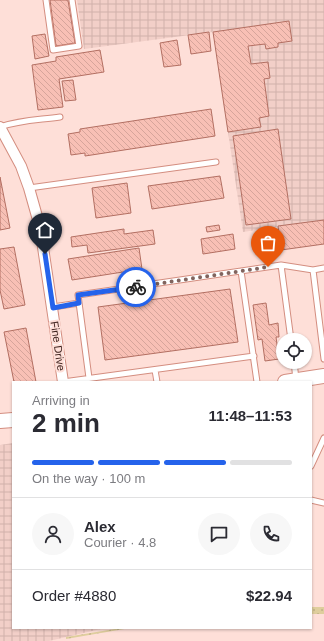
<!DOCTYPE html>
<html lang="en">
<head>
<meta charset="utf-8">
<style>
	:root { --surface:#fff; --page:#f7f7f7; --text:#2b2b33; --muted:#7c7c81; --line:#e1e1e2; --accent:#2563eb }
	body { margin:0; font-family:Arial,sans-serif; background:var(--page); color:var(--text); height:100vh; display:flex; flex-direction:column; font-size:15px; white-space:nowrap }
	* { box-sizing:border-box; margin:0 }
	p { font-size:13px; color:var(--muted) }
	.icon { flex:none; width:22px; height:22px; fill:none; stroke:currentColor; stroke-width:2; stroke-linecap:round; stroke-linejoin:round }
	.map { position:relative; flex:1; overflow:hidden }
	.sheet { position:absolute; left:12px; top:381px; width:300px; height:248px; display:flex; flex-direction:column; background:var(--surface); border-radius:0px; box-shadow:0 1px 3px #0004 }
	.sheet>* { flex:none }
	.tools { position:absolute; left:276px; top:333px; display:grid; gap:8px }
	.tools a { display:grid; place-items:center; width:36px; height:36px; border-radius:50%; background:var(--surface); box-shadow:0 1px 3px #0004; font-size:20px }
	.pin { position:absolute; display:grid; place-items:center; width:34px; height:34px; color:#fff; margin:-41px -17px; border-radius:50% 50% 50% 0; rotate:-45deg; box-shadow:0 0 4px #0007 }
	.pin .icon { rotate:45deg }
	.courier { position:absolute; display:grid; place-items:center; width:40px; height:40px; margin:-20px; border:3px solid #2563eb; border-radius:50%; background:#fff; color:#222; box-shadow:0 1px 5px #0007 }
	.head em { font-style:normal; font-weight:700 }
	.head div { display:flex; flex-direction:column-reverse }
	.head { display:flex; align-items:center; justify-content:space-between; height:68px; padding:0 20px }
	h1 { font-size:26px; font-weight:700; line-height:30px }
	.bar { display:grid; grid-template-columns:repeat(4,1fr); gap:6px 4px; align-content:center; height:48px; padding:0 20px }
	.bar i { height:5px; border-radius:3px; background:var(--line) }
	.bar .on { background:var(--accent) }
	.bar p { grid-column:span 4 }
	.line { display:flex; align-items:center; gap:10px; padding:0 20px; border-top:1px solid var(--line) }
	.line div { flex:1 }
	.round { display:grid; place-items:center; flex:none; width:42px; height:42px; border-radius:21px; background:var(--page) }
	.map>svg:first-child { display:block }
	.industrial { fill:url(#industrial-grid) }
	.grass { fill:url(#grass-dots) }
	.building { fill:url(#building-back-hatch); stroke:#b36f62 }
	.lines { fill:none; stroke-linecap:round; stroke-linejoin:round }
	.lane-casing { stroke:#d48e80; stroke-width:7 }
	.street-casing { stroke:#d48e80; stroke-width:12 }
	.secondary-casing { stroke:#d48e80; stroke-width:16 }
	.lane { stroke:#fff; stroke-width:5 }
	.street { stroke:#fff; stroke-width:10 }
	.secondary { stroke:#fff; stroke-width:14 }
	.done { stroke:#81645e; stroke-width:4; stroke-dasharray:0 7.2 }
	.route { stroke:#2563eb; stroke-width:5 }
	.labels { text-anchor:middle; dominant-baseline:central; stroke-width:4; stroke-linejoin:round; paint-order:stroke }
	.street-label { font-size:11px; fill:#3e221d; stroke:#fedfd8 }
</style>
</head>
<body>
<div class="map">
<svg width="324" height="641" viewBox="0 0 324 641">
	<defs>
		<pattern id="industrial-grid" width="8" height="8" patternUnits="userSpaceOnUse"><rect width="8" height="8" fill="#f2cfc8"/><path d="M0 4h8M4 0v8" fill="none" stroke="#d1b1ab"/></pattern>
		<pattern id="grass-dots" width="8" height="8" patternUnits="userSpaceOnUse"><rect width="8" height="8" fill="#dfce9d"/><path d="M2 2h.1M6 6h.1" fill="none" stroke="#c0b187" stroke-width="1.8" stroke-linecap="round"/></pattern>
		<pattern id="building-back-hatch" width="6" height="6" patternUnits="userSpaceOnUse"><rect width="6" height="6" fill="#f8c0b5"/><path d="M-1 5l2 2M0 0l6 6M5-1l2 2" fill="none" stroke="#d6a59b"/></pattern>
	</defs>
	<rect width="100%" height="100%" fill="#fedfd8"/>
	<path class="industrial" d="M77 0H324V220L243 232 213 32 84 49Z
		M13 443V628H105L49 641H0V445Z"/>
	<path class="grass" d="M311 607H324V614H311Z
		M121 628H130L66 639V637Z"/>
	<path class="building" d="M50 0H68L75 43 56 46Z
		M289 21 292 41 278 43V47L266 49 265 44 248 46 251 64 268 62 270 78 264 79 269 116 259 118 261 127 228 132 213 32Z
		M209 32 211 51 191 54 188 35Z
		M45 34 49 56 35 59 32 36Z
		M177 40 181 65 164 67 160 43Z
		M100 50 104 72 59 79 63 107 38 110 32 65 56 61V57Z
		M73 80 76 100 65 101 62 81Z
		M211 109 215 136 85 156V153L71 155 68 134 80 132V129Z
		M278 129 291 219 246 225 233 136Z
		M220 176 224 198 152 209 148 186Z
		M0 177 10 228 0 230Z
		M127 183 131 213 96 218 92 188Z
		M324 220V244L281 250 278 226Z
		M219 225 220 230 207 232 206 227Z
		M124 229V234L153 230 155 244 88 253 87 245 72 247 71 237Z
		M233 234 235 249 203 254 201 239Z
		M14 247 25 305 4 309 0 290V249Z
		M139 248 142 269 72 280 68 259Z
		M230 289 238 342 105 360 98 307Z
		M266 303 269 325 278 323 279 337H276L279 359 265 361 262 339 258 340 253 305Z
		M26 328 36 382H14L4 332Z"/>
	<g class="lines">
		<g class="lane-casing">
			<path id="lane" d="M46 0 53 50 79 46 72 0
				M0 127C20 120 39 120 60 117
				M29 188 216 162
				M281 265 291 340
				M313 270 324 359
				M241 271 257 382
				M53 307 79 303
				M294 362 296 379
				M155 370 157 382
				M89 378 78 295 281 265 313 270 324 268
				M63 382 254 356
				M311 466 324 438
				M311 500 324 503"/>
		</g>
		<g class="street-casing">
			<path id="street" d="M0 127 21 166 29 188 40 227 63 382"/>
		</g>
		<g class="secondary-casing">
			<path id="secondary" d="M285 382 324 376
				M0 421 13 420"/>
		</g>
		<use href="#lane" class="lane"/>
		<use href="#street" class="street"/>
		<use href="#secondary" class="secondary"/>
	</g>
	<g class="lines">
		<path class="done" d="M136 287 268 267"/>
		<path class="route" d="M45 254 53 308 79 303 78 295 136 287"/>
	</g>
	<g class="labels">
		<g class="street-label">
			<text transform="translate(58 346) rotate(82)">Fine Drive</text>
		</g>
	</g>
</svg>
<div class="tools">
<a><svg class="icon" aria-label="locate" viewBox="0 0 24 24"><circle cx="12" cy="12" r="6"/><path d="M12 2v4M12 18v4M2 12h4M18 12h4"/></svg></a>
</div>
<div class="pin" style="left:268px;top:267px;background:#ea580c"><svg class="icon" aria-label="bag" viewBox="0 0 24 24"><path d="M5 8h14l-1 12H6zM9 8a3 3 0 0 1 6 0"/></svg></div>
<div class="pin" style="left:45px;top:254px;background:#1f2937"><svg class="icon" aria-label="home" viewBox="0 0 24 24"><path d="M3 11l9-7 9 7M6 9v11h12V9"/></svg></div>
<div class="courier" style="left:136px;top:287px"><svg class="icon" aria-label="bike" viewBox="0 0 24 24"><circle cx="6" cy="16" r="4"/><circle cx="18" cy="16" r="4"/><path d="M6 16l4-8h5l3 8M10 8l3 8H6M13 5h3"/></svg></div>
<section class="sheet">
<div class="head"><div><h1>2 min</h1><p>Arriving in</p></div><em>11:48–11:53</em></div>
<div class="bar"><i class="on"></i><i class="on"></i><i class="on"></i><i></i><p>On the way · 100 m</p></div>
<div class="line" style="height:72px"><a class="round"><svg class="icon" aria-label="person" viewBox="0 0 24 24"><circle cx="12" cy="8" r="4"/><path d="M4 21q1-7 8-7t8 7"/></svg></a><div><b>Alex</b><p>Courier · 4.8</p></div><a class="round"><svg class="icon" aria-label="chat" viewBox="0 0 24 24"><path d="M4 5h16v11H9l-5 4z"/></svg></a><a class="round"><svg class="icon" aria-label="phone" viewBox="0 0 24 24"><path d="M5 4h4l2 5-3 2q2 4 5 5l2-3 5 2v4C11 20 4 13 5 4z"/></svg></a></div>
<div class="line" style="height:52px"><div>Order #4880</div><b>$22.94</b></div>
</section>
</div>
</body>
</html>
